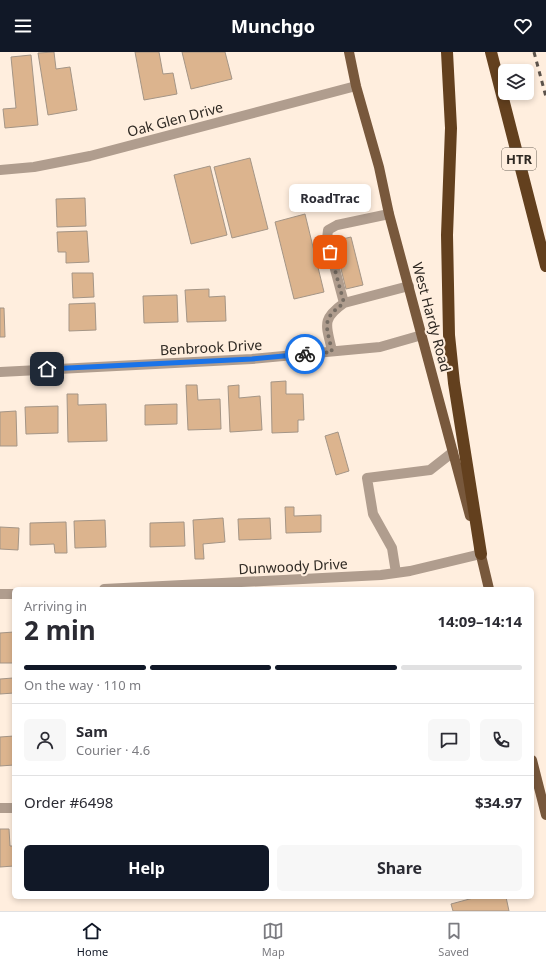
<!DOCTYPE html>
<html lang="en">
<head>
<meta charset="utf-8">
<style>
	:root { --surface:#fff; --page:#f7f7f7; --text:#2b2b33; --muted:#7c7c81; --line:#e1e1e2; --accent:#111827 }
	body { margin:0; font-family:"Noto Sans",sans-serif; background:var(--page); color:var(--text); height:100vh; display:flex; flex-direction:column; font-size:15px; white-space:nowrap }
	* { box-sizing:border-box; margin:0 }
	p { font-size:13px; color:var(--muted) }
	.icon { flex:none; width:22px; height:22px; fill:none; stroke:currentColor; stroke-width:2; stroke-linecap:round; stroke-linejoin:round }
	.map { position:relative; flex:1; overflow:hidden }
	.sheet { position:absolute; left:12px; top:535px; width:522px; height:312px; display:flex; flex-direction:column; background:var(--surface); border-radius:6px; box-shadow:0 2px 6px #0003 }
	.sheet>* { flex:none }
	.controls { position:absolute; left:498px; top:12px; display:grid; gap:8px }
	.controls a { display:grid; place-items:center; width:36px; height:36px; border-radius:6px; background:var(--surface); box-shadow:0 2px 6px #0003; font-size:20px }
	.pin { position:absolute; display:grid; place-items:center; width:34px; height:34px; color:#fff; margin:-17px; border-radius:8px; box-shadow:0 2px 6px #0006 }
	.courier { position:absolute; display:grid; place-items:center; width:40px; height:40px; margin:-20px; border:3px solid #1a73e8; border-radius:50%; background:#fff; color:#222; box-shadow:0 1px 5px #0007 }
	.bubble { position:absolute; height:28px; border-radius:6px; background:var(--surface); box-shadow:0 2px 6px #0003; font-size:13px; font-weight:700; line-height:28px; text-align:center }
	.head em { font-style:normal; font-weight:700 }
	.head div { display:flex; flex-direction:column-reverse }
	.head { display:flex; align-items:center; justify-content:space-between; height:68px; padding:0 12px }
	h1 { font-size:26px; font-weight:700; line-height:30px }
	.bar { display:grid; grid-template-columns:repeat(4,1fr); gap:6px 4px; align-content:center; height:48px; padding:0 12px }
	.bar i { height:5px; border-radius:3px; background:var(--line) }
	.bar .selected { background:var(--accent) }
	.bar p { grid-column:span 4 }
	.line { display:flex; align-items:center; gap:10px; padding:0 12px; border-top:1px solid var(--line) }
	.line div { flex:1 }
	.round { display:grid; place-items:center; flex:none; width:42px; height:42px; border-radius:6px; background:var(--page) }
	.button { display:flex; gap:8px; margin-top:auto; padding:8px 12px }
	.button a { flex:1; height:46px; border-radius:6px; background:var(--accent); color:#fff; font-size:16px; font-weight:700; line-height:46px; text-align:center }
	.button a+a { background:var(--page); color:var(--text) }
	header { display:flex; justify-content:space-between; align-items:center; height:52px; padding:0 12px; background:var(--accent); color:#fff; font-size:18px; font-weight:700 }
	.tabs { display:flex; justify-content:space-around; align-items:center; height:56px; border-top:1px solid var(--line); background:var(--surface); font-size:11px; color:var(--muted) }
	.tabs a { display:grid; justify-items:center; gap:2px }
	.tabs .selected { color:var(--accent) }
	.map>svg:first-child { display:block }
	.building { fill:#dcb48e; stroke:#a49586 }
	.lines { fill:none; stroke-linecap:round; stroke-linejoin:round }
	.minor { stroke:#b09d8e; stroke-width:10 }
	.major { stroke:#78583c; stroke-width:10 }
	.highway { stroke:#63401e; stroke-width:12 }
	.rail { stroke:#5c534b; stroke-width:3; stroke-dasharray:5 5; stroke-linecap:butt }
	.done { stroke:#786e64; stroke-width:4; stroke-dasharray:0 7.2 }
	.route { stroke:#1a73e8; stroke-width:5 }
	.labels { text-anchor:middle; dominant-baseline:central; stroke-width:4; stroke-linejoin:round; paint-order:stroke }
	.shield { fill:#ffeede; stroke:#6d645b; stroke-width:1 }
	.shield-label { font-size:13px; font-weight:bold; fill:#2f2923 }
	.street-label { font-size:14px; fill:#2f2923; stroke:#ffeede }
</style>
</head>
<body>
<header><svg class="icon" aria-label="menu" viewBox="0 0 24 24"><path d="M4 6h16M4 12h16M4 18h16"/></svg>Munchgo<svg class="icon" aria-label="heart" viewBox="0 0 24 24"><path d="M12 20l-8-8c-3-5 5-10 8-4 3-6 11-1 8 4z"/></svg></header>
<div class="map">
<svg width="546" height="859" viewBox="0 0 546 859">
	<rect width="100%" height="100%" fill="#ffeede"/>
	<path class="building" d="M54 0 56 17 70 15 77 58 48 63 38 1Z
		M135 0H159L163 22 173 21 177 42 144 48Z
		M182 0H225L232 27 191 37Z
		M31 3 38 73 5 76 3 57 16 56 11 5Z
		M250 106 268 177 232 186 214 115Z
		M210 114 227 183 191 192 174 123Z
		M85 146 86 174 57 175 56 147Z
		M305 162 324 240 294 247 275 170Z
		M87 179 89 210 66 211V200H58L57 180Z
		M351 185 363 233 346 237 334 189Z
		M72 221H93L94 245 73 246Z
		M209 237V245L225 244 226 269 187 270 185 238Z
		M177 243 178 270 144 271 143 244Z
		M95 251 96 278 69 279V252Z
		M0 256H4L5 285H0Z
		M286 329V342H303L304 368H298V380L272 381 271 330Z
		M186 333H197L198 348 220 347 221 377 188 378Z
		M239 333V346L260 344 262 378 230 380 228 334Z
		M67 342H78V353L106 352 107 389 68 390Z
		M177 352V372L145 373V353Z
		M58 354V381L26 382 25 355Z
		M16 359 17 394H0V360Z
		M338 380 349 419 336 423 325 384Z
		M285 455H294V464L321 463V480L286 481Z
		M223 466 225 490 203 492 204 507H195L193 468Z
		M270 466 271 487 239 488 238 467Z
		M105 468 106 495 75 496 74 469Z
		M66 470 67 501H55L54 492 30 493V471Z
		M184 470 185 494 150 495V471Z
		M0 475 19 476 18 498 0 497Z
		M14 580V611H0V581Z
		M13 626 14 641 0 642V627Z
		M14 684V713L0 714V685Z
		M0 777H9L10 794H14V814L0 815Z
		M477 845H506L509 859H453L451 852Z"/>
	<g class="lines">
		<path class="minor" d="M0 118 34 115 90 104 356 34
			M344 251 409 234
			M332 299C327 274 320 268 344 251L327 187 328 178 337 173 389 162
			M0 320 252 307 380 295 422 283
			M396 521 392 496 373 462 367 426 430 418 453 400
			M104 537 381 523 410 519 481 502
			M0 542H14
			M0 756H14"/>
		<path class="major" d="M349 0 356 34 379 115 389 162 470 464
			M479 495 489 537
			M532 708 546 763"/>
		<path class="highway" d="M447 0 451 76 447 183 449 283 454 331 481 502
			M491 0 546 214"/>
		<path class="rail" d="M534 0 546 45"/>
	</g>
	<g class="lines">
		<path class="done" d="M305 302 332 300C327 274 320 268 344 251L330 200"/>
		<path class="route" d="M47 317 252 307 305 302"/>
	</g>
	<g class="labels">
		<rect class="shield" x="502" y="96" width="34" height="22" rx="3"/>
		<g class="shield-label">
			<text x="519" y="107">HTR</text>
		</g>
		<g class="street-label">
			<text transform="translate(175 67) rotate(-15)">Oak Glen Drive</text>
			<text transform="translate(432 265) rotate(75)">West Hardy Road</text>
			<text transform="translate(211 295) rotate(-3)">Benbrook Drive</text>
			<text transform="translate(293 514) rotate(-3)">Dunwoody Drive</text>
		</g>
	</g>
</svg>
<div class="controls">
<a><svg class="icon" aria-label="layers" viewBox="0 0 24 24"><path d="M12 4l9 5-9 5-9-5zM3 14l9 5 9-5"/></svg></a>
</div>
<div class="pin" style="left:330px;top:200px;background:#ea580c"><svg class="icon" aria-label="bag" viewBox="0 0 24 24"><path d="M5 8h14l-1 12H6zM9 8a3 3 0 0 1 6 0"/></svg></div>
<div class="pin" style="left:47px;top:317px;background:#1f2937"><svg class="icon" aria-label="home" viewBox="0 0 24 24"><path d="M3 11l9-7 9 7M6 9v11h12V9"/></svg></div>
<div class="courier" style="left:305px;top:302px"><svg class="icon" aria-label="bike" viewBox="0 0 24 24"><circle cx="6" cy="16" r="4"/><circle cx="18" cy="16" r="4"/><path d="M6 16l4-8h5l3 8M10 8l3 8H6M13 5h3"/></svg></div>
<div class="bubble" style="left:289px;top:132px;width:82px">RoadTrac</div>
<section class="sheet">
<div class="head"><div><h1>2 min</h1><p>Arriving in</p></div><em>14:09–14:14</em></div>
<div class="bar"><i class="selected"></i><i class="selected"></i><i class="selected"></i><i></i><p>On the way · 110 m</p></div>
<div class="line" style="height:72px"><a class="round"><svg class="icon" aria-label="person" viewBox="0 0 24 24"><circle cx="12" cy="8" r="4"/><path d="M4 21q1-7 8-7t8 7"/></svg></a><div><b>Sam</b><p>Courier · 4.6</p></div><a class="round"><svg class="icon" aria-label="chat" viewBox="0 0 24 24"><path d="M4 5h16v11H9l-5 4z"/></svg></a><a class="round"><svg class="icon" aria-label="phone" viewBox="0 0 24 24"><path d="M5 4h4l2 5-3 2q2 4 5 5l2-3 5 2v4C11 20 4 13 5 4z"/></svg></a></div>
<div class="line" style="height:52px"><div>Order #6498</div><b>$34.97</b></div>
<div class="button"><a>Help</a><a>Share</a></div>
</section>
</div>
<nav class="tabs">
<a class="selected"><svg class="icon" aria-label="home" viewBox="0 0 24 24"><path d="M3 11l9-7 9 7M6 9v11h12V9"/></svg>Home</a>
<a><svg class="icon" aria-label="map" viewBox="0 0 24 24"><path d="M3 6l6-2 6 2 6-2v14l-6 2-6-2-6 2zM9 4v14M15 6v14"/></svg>Map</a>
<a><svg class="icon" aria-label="saved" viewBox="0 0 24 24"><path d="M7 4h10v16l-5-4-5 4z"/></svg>Saved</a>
</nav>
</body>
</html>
